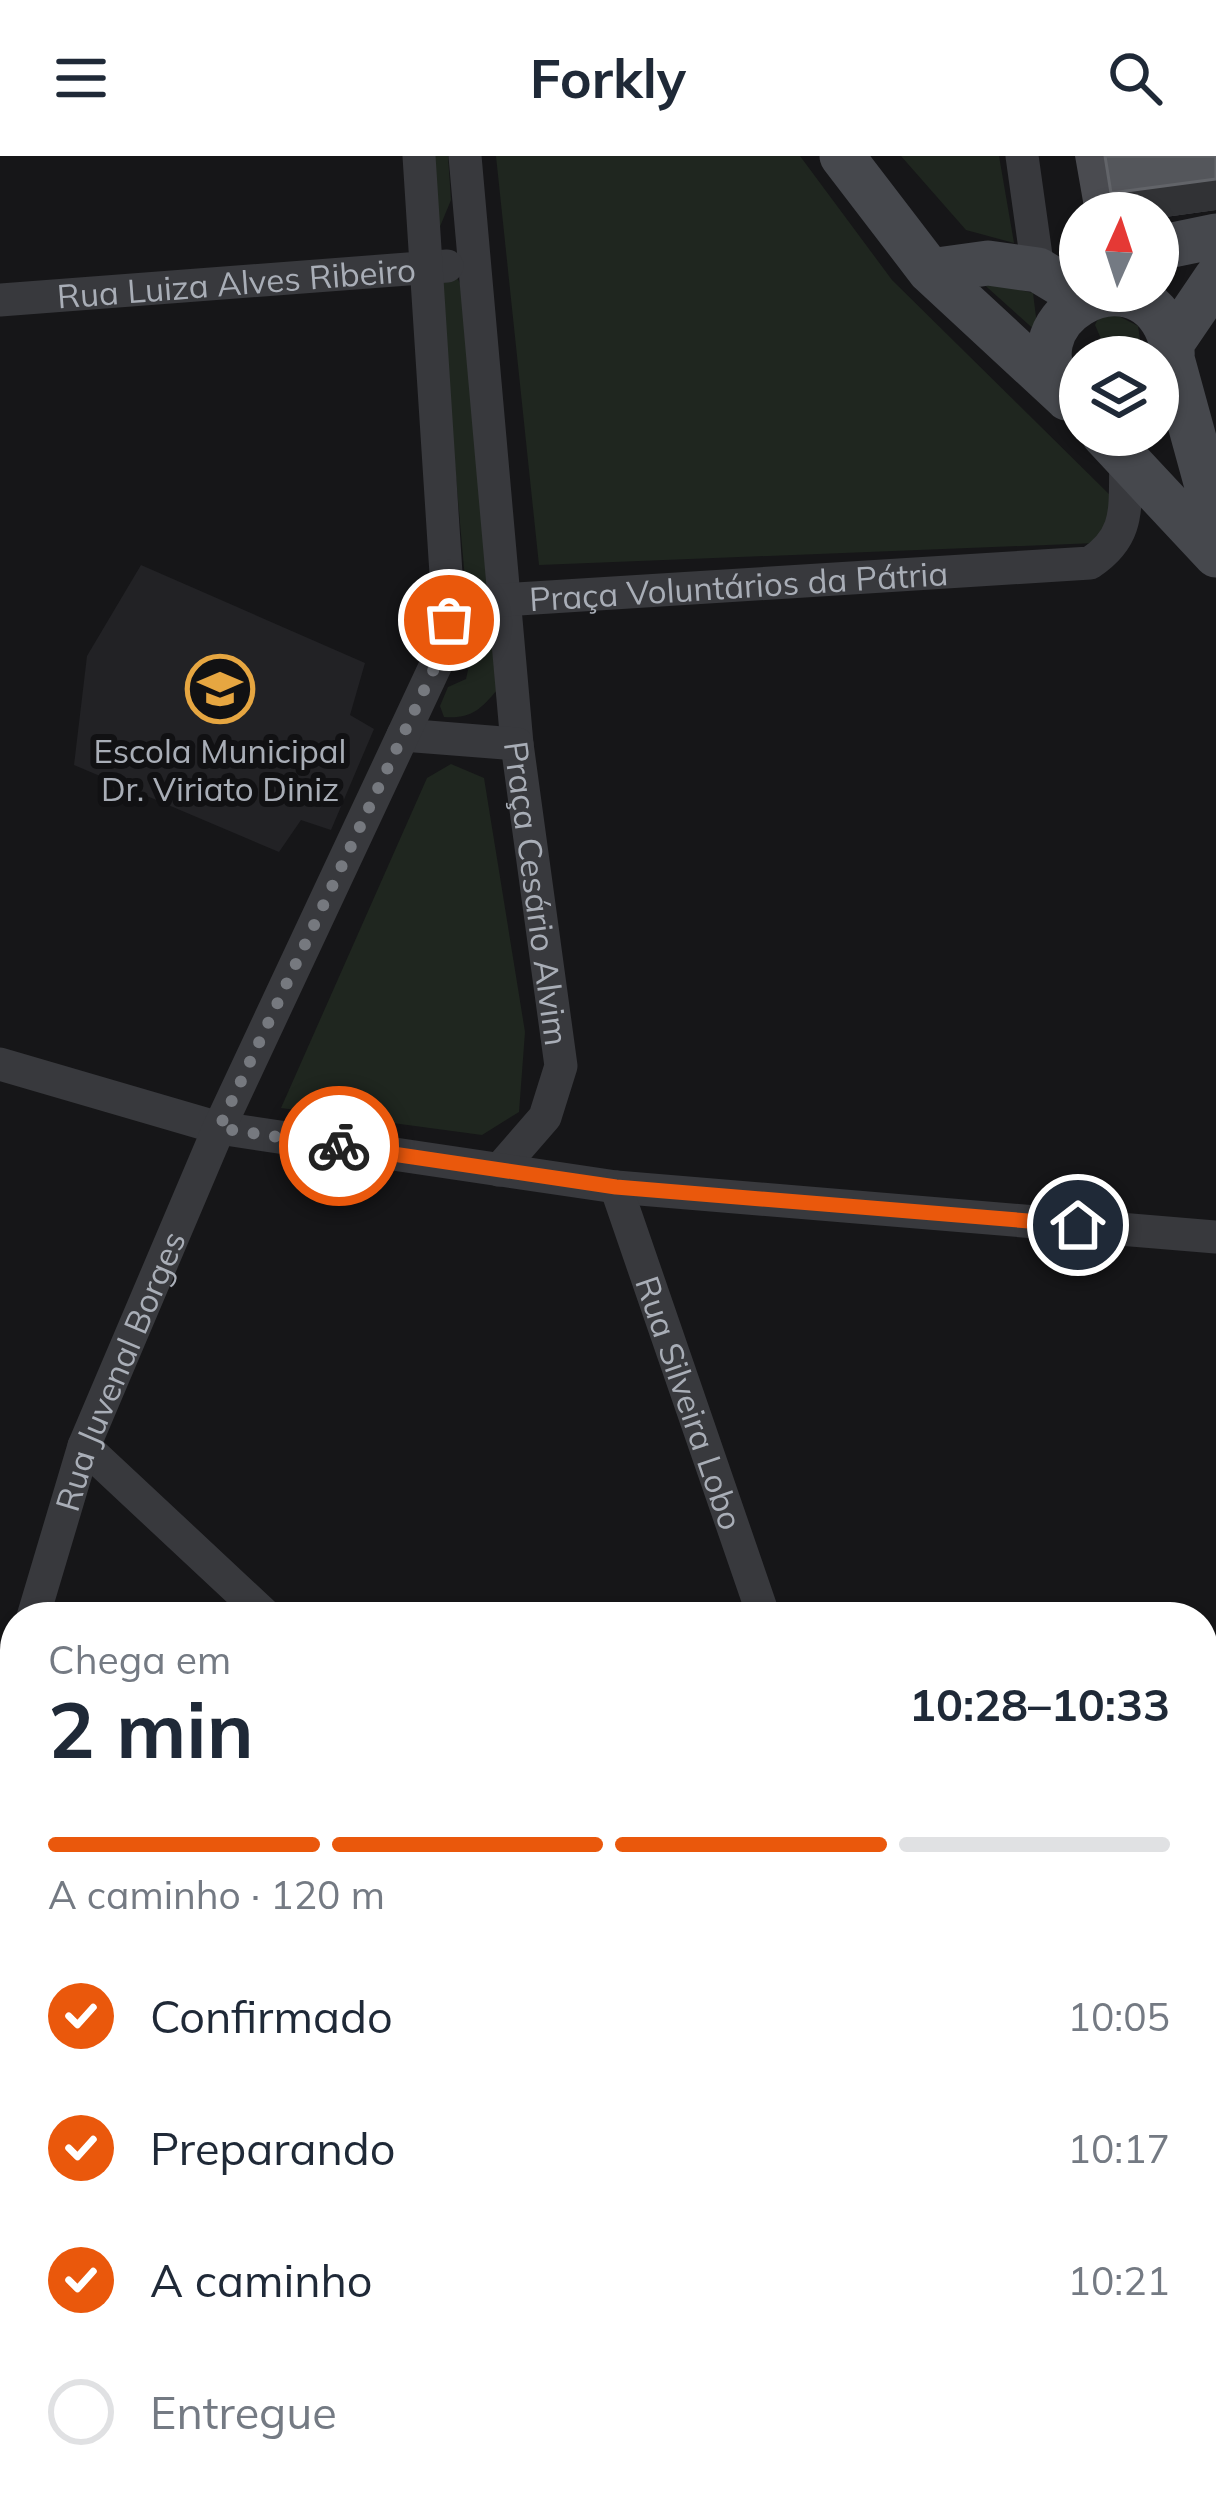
<!DOCTYPE html>
<html lang="pt">
<head>
<meta charset="utf-8">
<style>
	:root { --surface:#fff; --page:#f2f2f3; --text:#1f2937; --muted:#747a83; --line:#e0e1e3; --accent:#ea580c }
	body { margin:0; font-family:Mulish,sans-serif; background:var(--page); color:var(--text); height:100vh; display:flex; flex-direction:column; font-size:45px; white-space:nowrap }
	* { box-sizing:border-box; margin:0 }
	p { font-size:39px; color:var(--muted) }
	.icon { flex:none; width:66px; height:66px; fill:none; stroke:currentColor; stroke-width:2; stroke-linecap:round; stroke-linejoin:round }
	.map { position:relative; flex:1; overflow:hidden }
	.side { position:absolute; left:0px; top:1446px; width:1218px; height:903px; display:flex; flex-direction:column; background:var(--surface); border-radius:48px 48px 0 0; box-shadow:0 3px 9px #0004 }
	.side>* { flex:none }
	.needle { width:78px; rotate:3deg }
	.controls { position:absolute; left:1059px; top:36px; display:grid; gap:24px }
	.controls a { display:grid; place-items:center; width:120px; height:120px; border-radius:50%; background:var(--surface); box-shadow:0 3px 9px #0004; font-size:60px }
	.pin { position:absolute; display:grid; place-items:center; width:102px; height:102px; color:#fff; margin:-51px; border:6px solid #fff; border-radius:50%; box-shadow:0 3px 12px #0007 }
	.courier { position:absolute; display:grid; place-items:center; width:120px; height:120px; margin:-60px; border:9px solid #ea580c; border-radius:50%; background:#fff; color:#222; box-shadow:0 3px 15px #0007 }
	.head em { font-style:normal; font-weight:700 }
	.head div { display:flex; flex-direction:column-reverse }
	.head { display:flex; align-items:center; justify-content:space-between; height:204px; padding:0 48px }
	h1 { font-size:78px; font-weight:700; line-height:90px }
	.bar { display:grid; grid-template-columns:repeat(4,1fr); gap:18px 12px; align-content:center; height:144px; padding:0 48px }
	.bar i { height:15px; border-radius:9px; background:var(--line) }
	.bar .on { background:var(--accent) }
	.bar p { grid-column:span 4 }
	ol { padding:0 48px; list-style:none }
	li { display:flex; align-items:center; gap:36px; height:132px }
	li p { margin-inline-start:auto }
	li .icon { padding:12px; border-radius:50%; background:var(--accent); color:#fff; stroke-width:4 }
	li:last-child { color:var(--muted) }
	li i { width:66px; height:66px; border:6px solid var(--line); border-radius:50% }
	header { display:flex; justify-content:space-between; align-items:center; height:156px; padding:0 48px; background:var(--surface); font-size:54px; font-weight:700 }
	.map>svg:first-child { display:block }
	.built { fill:#222225 }
	.green { fill:#1f261f }
	.lines { fill:none; stroke-linecap:round; stroke-linejoin:round }
	.street { stroke:#38393d; stroke-width:33 }
	.secondary { stroke:#46484d; stroke-width:45 }
	.wall { fill:#4a4b50 }
	.shaded-wall { fill:#313235 }
	.building { fill:#54565b; stroke:#626469; stroke-width:3 }
	.done { stroke:#76797f; stroke-width:12; stroke-dasharray:0 21.6 }
	.route { stroke:#ea580c; stroke-width:15 }
	.labels { text-anchor:middle; dominant-baseline:central; stroke-width:12; stroke-linejoin:round; paint-order:stroke }
	.street-label { font-size:33px; fill:#a9aeb7; stroke:#111113 }
	.poi-label { font-size:33px; fill:#a9aeb7; stroke:#111113 }
</style>
</head>
<body>
<header><svg class="icon" aria-label="menu" viewBox="0 0 24 24"><path d="M4 6h16M4 12h16M4 18h16"/></svg>Forkly<svg class="icon" aria-label="search" viewBox="0 0 24 24"><circle cx="10" cy="10" r="6"/><path d="M15 15l6 6"/></svg></header>
<div class="map">
<svg width="1216" height="2348" viewBox="0 0 1216 2348">
	<rect width="100%" height="100%" fill="#161618"/>
	<path class="built" d="M141 409 365 507 350 559 374 573 331 674 301 664 279 696 74 609 87 500Z"/>
	<path class="green" d="M433 0H448L451 44 439 73Z
		M496 0H800L892 124 1116 345 1096 387 539 409Z
		M901 0H999L1014 87 966 74Z
		M444 119 456 120 461 129 491 471 474 468 468 457 439 130Z
		M979 124 1033 137 1038 177Z
		M1103 152 1138 170 1142 197 1138 201H1109L1095 169Z
		M467 483H492L497 534C480 554 471 563 444 561L440 550 448 531 466 523 470 505Z
		M451 608 484 622 525 876 519 956 482 979 281 952 427 622Z"/>
	<g class="lines">
		<g class="street">
			<path id="s1" d="M465 0 517 588 561 910 545 961 499 1014"/>
			<path d="M1022 0 1038 114"/>
			<path id="s2" d="M0 144 447 110"/>
			<path id="s3" d="M502 444 1090 407C1132 379 1124 350 1126 304"/>
			<path d="M403 579 517 588"/>
			<path d="M0 908 219 972 616 1031 1216 1081"/>
			<path id="s4" d="M616 1031 764 1461"/>
			<path d="M84 1290 267 1461"/>
			<path id="s5" d="M33 1461 84 1290 219 972 447 485 449 464 419 0"/>
			<path d="M0 1624 15 1522"/>
			<path d="M0 1636 15 1656"/>
			<path d="M1203 2199 1216 2200"/>
			<path d="M0 2262 15 2276"/>
			<path d="M0 2305 15 2303"/>
			<path d="M91 2334 112 2348"/>
			<path d="M706 2334 709 2348"/>
			<path d="M926 2334 927 2348"/>
			<path d="M536 2348 550 2334"/>
		</g>
		<path class="secondary" d="M842 0 930 115 1065 240
			M1158 92 1216 80
			M930 115 988 107 1038 114 1086 143
			M1172 187 1216 122
			M1173 206 1216 363
			M1067 242C1002 164 1133 91 1168 176 1177 199 1171 219 1158 238
			M1104 279 1216 399"/>
	</g>
	<path class="wall" d="M1075 0H1216V54L1158 62V57H1085Z"/>
	<path class="shaded-wall" d="M1216 23V54L1158 62V57H1097L1111 37Z"/>
	<path class="building" d="M1105 0H1216V23L1111 37Z"/>
	<g class="lines">
		<path class="done" d="M339 990 219 972 447 485 449 464"/>
		<path class="route" d="M339 990 616 1031 1078 1069"/>
	</g>
	<defs>
		<g id="school-ring" transform="scale(3.45)"><circle r="9.5" fill="#111113" stroke="#e6a641" stroke-width="1.5"/><path d="M0-5L7-2L0 1L-7-2ZM-4 1L0 2.5L4 1V4Q0 6-4 4Z" fill="#e6a641"/></g>
	</defs>
	<g fill-rule="evenodd">
		<use href="#school-ring" x="220" y="533"/>
	</g>
	<g class="labels">
		<g class="street-label">
			<text stroke="none"><textPath href="#s2" startOffset="237">Rua Luiza Alves Ribeiro</textPath></text>
			<text stroke="none"><textPath href="#s3" startOffset="237">Praça Voluntários da Pátria</textPath></text>
			<text stroke="none"><textPath href="#s1" startOffset="741">Praça Cesário Alvim</textPath></text>
			<text stroke="none"><textPath href="#s5" startOffset="261">Rua Juvenal Borges</textPath></text>
			<text stroke="none"><textPath href="#s4" startOffset="228">Rua Silveira Lobo</textPath></text>
		</g>
		<g class="poi-label">
			<text x="220" y="594">Escola Municipal<tspan x="220" dy="38">Dr. Viriato Diniz</tspan></text>
		</g>
	</g>
</svg>
<div class="controls">
<a><svg class="needle" viewBox="-14 -14 28 28"><path d="M0-13l5 13h-10z" fill="#e53935"/><path d="M0 13l5-13h-10z" fill="#747a83"/></svg></a>
<a><svg class="icon" aria-label="layers" viewBox="0 0 24 24"><path d="M12 4l9 5-9 5-9-5zM3 14l9 5 9-5"/></svg></a>
</div>
<div class="pin" style="left:449px;top:464px;background:#ea580c"><svg class="icon" aria-label="bag" viewBox="0 0 24 24"><path d="M5 8h14l-1 12H6zM9 8a3 3 0 0 1 6 0"/></svg></div>
<div class="pin" style="left:1078px;top:1069px;background:#1f2937"><svg class="icon" aria-label="home" viewBox="0 0 24 24"><path d="M3 11l9-7 9 7M6 9v11h12V9"/></svg></div>
<div class="courier" style="left:339px;top:990px"><svg class="icon" aria-label="bike" viewBox="0 0 24 24"><circle cx="6" cy="16" r="4"/><circle cx="18" cy="16" r="4"/><path d="M6 16l4-8h5l3 8M10 8l3 8H6M13 5h3"/></svg></div>
<section class="side">
<div class="head"><div><h1>2 min</h1><p>Chega em</p></div><em>10:28–10:33</em></div>
<div class="bar"><i class="on"></i><i class="on"></i><i class="on"></i><i></i><p>A caminho · 120 m</p></div>
<ol>
<li><svg class="icon" aria-label="check" viewBox="0 0 24 24"><path d="M5 12l5 5 9-10"/></svg>Confirmado<p>10:05</p></li>
<li><svg class="icon" aria-label="check" viewBox="0 0 24 24"><path d="M5 12l5 5 9-10"/></svg>Preparando<p>10:17</p></li>
<li><svg class="icon" aria-label="check" viewBox="0 0 24 24"><path d="M5 12l5 5 9-10"/></svg>A caminho<p>10:21</p></li>
<li><i></i>Entregue</li>
</ol>
</section>
</div>
</body>
</html>
